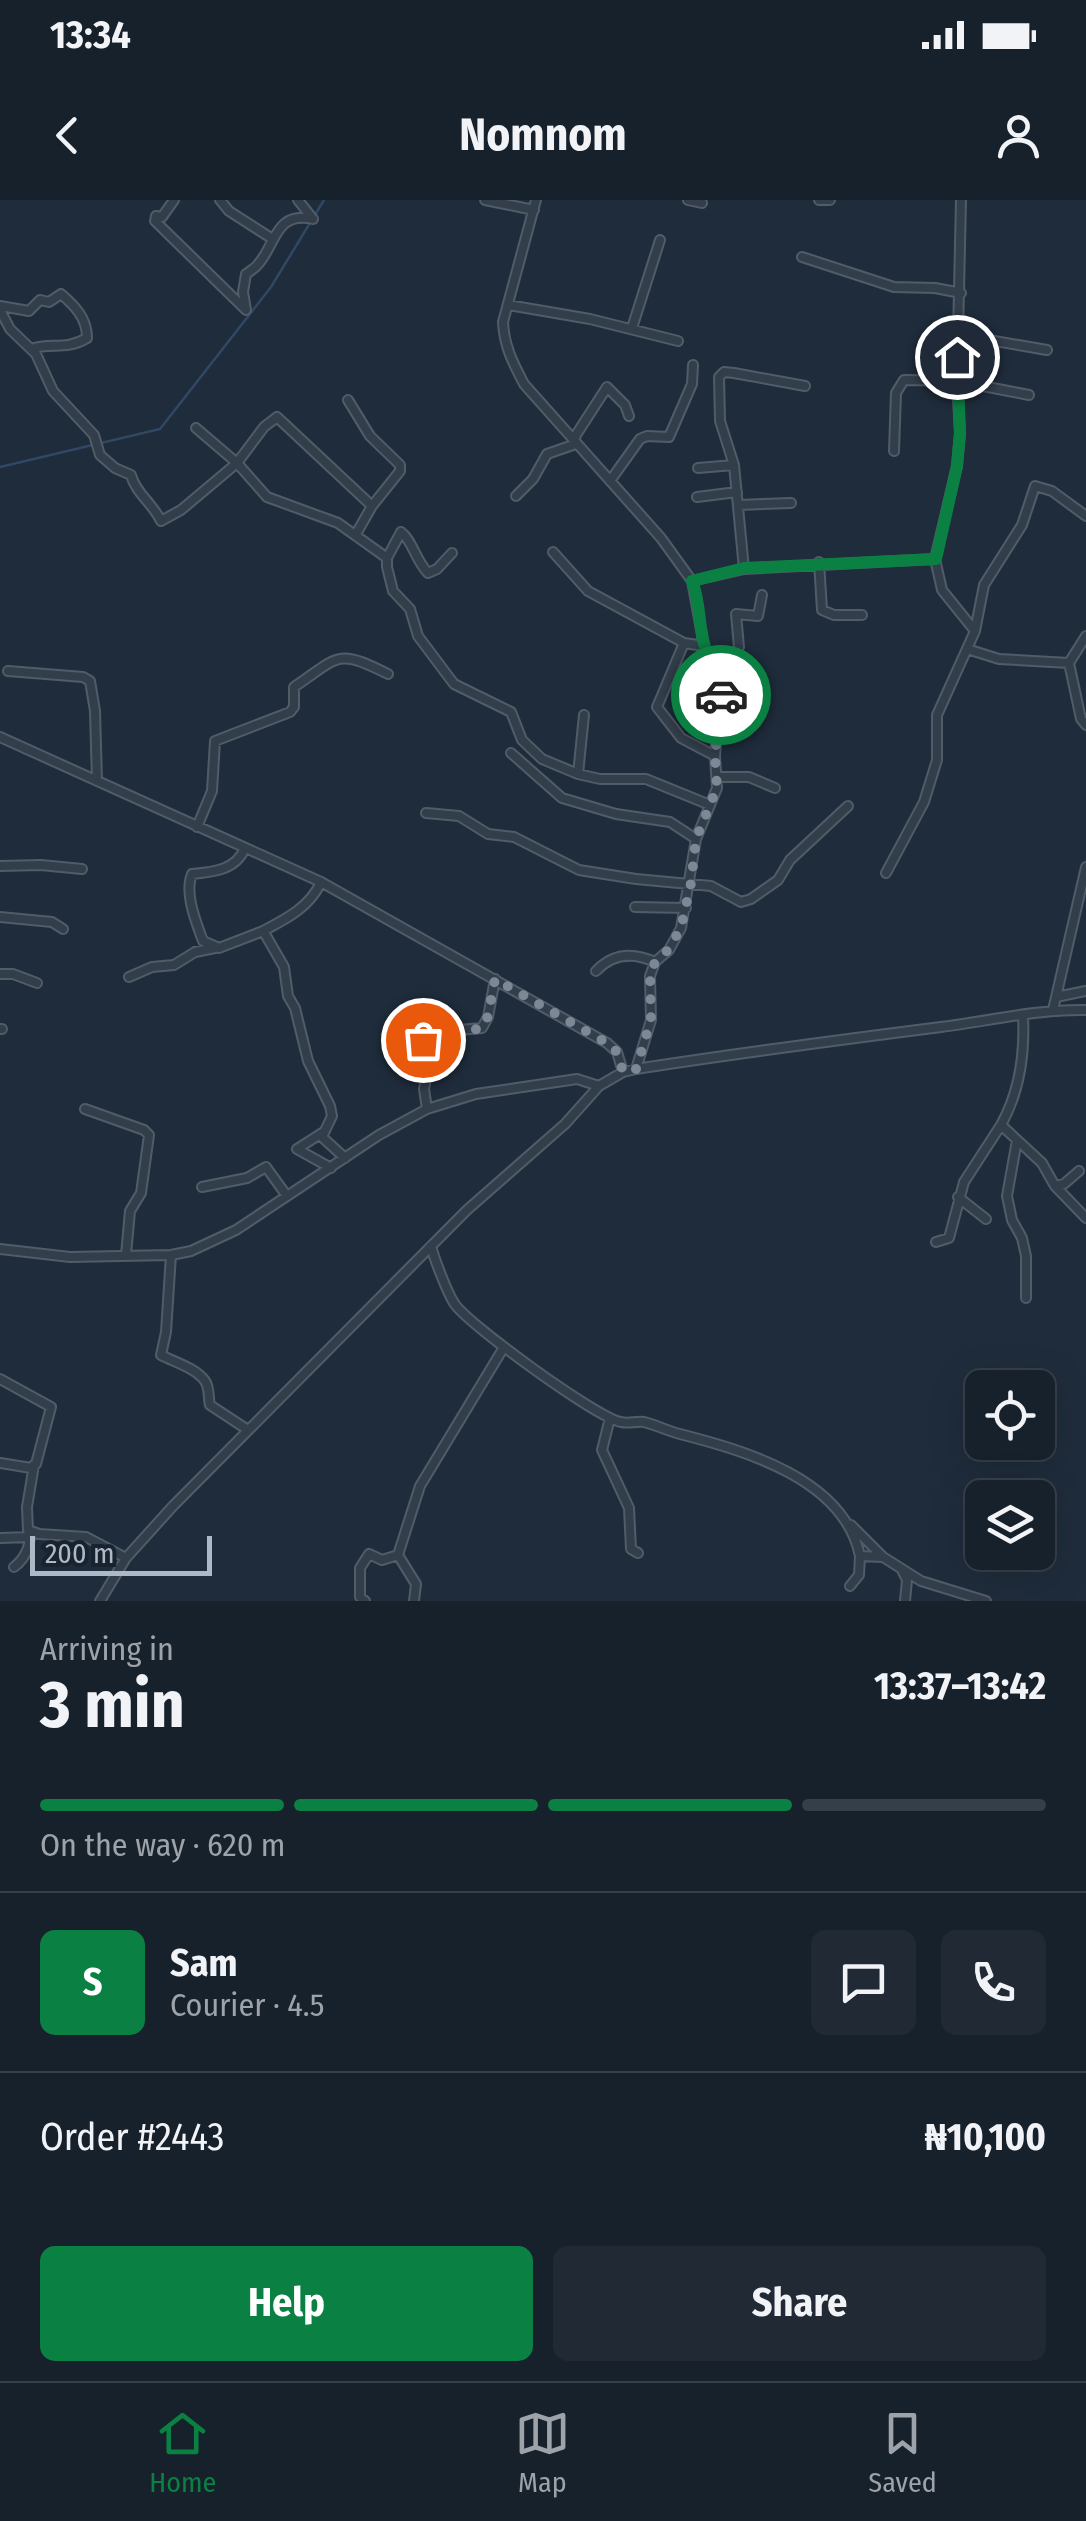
<!DOCTYPE html>
<html lang="en">
<head>
<meta charset="utf-8">
<style>
	:root { --surface:#17212c; --page:#202934; --text:#f1f3f6; --muted:#9ea3a9; --line:#363e48; --accent:#0b8043 }
	body { margin:0; font-family:"Fira Sans Condensed",sans-serif; background:var(--page); color:var(--text); height:100vh; display:flex; flex-direction:column; font-size:38px; white-space:nowrap }
	* { box-sizing:border-box; margin:0 }
	p { font-size:32px; color:var(--muted) }
	.icon { flex:none; width:55px; height:55px; fill:none; stroke:currentColor; stroke-width:2; stroke-linecap:round; stroke-linejoin:round }
	.map { position:relative; height:1401px; overflow:hidden }
	.details { display:flex; flex-direction:column; background:var(--surface); flex:1 }
	.details>* { flex:none }
	.controls { position:absolute; left:965px; top:1170px; display:grid; gap:20px }
	.controls a { display:grid; place-items:center; width:90px; height:90px; border-radius:15px; background:var(--surface); box-shadow:0 10px 40px #0002,0 0 0 2px var(--line); font-size:50px }
	.scale { position:absolute; left:30px; bottom:25px; width:182px; box-sizing:border-box; padding-left:10px; border:5px solid #aeb9c7; border-top:0; font-size:28px; line-height:35px; white-space:nowrap; color:#aeb9c7; -webkit-text-stroke:8px #19232f; paint-order:stroke }
	.pin { position:absolute; display:grid; place-items:center; width:85px; height:85px; color:#fff; margin:-42px; border:5px solid #fff; border-radius:50%; box-shadow:0 2px 10px #0007 }
	.courier { position:absolute; display:grid; place-items:center; width:100px; height:100px; margin:-50px; border:8px solid #0b8043; border-radius:50%; background:#fff; color:#222; box-shadow:0 2px 12px #0007 }
	.head em { font-style:normal; font-weight:700 }
	.head div { display:flex; flex-direction:column-reverse }
	.head { display:flex; align-items:center; justify-content:space-between; height:170px; padding:0 40px }
	h1 { font-size:65px; font-weight:700; line-height:75px }
	.bar { display:grid; grid-template-columns:repeat(4,1fr); gap:15px 10px; align-content:center; height:120px; padding:0 40px }
	.bar i { height:12px; border-radius:8px; background:var(--line) }
	.bar .selected { background:var(--accent) }
	.bar p { grid-column:span 4 }
	.line { display:flex; align-items:center; gap:25px; padding:0 40px; border-top:2px solid var(--line) }
	.line div { flex:1 }
	.round { display:grid; place-items:center; flex:none; width:105px; height:105px; border-radius:15px; background:var(--page) }
	.cta { display:flex; gap:20px; margin-top:auto; padding:20px 40px }
	.cta a { flex:1; height:115px; border-radius:15px; background:var(--accent); color:#fff; font-size:40px; font-weight:700; line-height:115px; text-align:center }
	.cta a+a { background:var(--page); color:var(--text) }
	.status { display:flex; justify-content:space-between; align-items:center; height:70px; padding:0 50px; background:var(--surface); direction:ltr }
	.status svg { height:28px; fill:currentColor }
	header { display:flex; justify-content:space-between; align-items:center; height:130px; padding:0 40px; background:var(--surface); font-size:45px; font-weight:700 }
	.tabs { display:flex; justify-content:space-around; align-items:center; height:140px; border-top:2px solid var(--line); background:var(--surface); font-size:28px; color:var(--muted) }
	.tabs a { display:grid; justify-items:center; gap:5px }
	.tabs .selected { color:var(--accent) }
	.map>svg:first-child { display:block }
	.lines { fill:none; stroke-linecap:round; stroke-linejoin:round }
	.stream { stroke:#314864; stroke-width:2.5 }
	.minor-casing { stroke:#515c69; stroke-width:12 }
	.minor { stroke:#333e4b; stroke-width:8 }
	.done { stroke:#7c8896; stroke-width:10; stroke-dasharray:0 18 }
	.route { stroke:#0b8043; stroke-width:12 }
</style>
</head>
<body>
<div class="status"><b>13:34</b><svg viewBox="0 0 49 12"><path d="M0 12V9h3v3zM5 12V6h3v6zM10 12V3h3v9zM15 12V0h3v12zM26 1h20v11H26zM47 4h2v5h-2z"/></svg></div>
<header><svg class="icon" aria-label="back" viewBox="0 0 24 24"><path d="M15 5l-7 7 7 7"/></svg>Nomnom<svg class="icon" aria-label="person" viewBox="0 0 24 24"><circle cx="12" cy="8" r="4"/><path d="M4 21q1-7 8-7t8 7"/></svg></header>
<div class="map">
<svg width="1086" height="1401" viewBox="0 0 1086 1401">
	<rect width="100%" height="100%" fill="#1f2c3b"/>
	<g class="lines">
		<path class="stream" d="M0 267 160 229 271 87 324 0"/>
		<g class="minor-casing">
			<path id="minor" d="M174 0 162 17 156 16 155 21 246 110 243 92 246 74C250 71 256 68 259 63 276 44 275 11 313 19
				M220 0 229 11 271 38
				M298 0 313 19
				M485 0 534 10
				M536 0 503 122C504 146 513 163 524 184L661 338 692 381 704 446 721 481 715 556 717 588 696 639 681 728 669 750 655 762 650 776 651 820 636 869
				M688 0 702 3
				M819 0H830
				M802 57 894 87 935 88 961 93
				M508 105 590 119 678 141
				M0 106 29 111 40 100 49 102 61 94C75 106 87 118 87 138 65 151 52 142 31 149
				M0 110 10 129 36 154 53 191 94 235 100 255 115 268 131 275C135 292 153 304 161 321L181 310 237 263 196 228
				M632 128 660 40
				M960 135 1047 150
				M348 200 370 236 400 265V271L372 306 277 217 264 227 237 263 267 297 338 323 387 358
				M894 251 896 193 904 180 957 181 1029 195
				M698 268 734 265
				M610 281 640 239 647 236 669 237 692 184 693 165
				M516 296 533 279 547 254 573 245 576 235 607 187 625 205 629 216
				M697 297 737 292
				M738 305 791 303
				M356 334 372 306
				M553 352 588 391 684 443
				M452 353 437 369 428 373C416 361 412 340 401 332L387 358V367L393 391 410 409 418 436 454 484 511 512 522 540 542 559 578 574 600 579H646L710 605
				M935 359 957 266 960 233 957 181 961 0
				M819 362 822 410 834 415H862
				M744 369 734 265 720 221 719 177 724 172 734 173 805 186
				M692 381 744 369 935 359 942 390 975 431 937 515V560L924 602 886 673
				M975 431 984 385 1022 325 1035 286 1052 291 1086 316
				M704 446 684 443 657 507 681 538 715 556
				M967 449 999 459 1069 463 1086 436
				M1069 463 1081 519 1086 525
				M8 471 83 477 90 481 95 511 97 581
				M721 481 739 447 736 414 758 416 762 395
				M0 537 321 682 607 843 617 852 623 872
				M511 553 562 598 616 614 670 622 696 639
				M578 574 584 515
				M718 577H749L775 588
				M426 613 459 616 488 634 514 637 579 670 636 679 711 686 741 702 751 699 778 680 790 660 848 606
				M197 627 212 591 215 541 290 512 294 507V487C340 456 336 448 388 474
				M245 648C236 670 214 672 192 674 184 693 196 722 203 741L219 748 263 731 265 734 284 767 288 796 295 808 308 861 330 906 332 916 322 937 345 958
				M0 666 41 665 82 669
				M635 707 686 708
				M0 717 52 722 63 729
				M263 731C286 719 310 707 321 682
				M596 771C613 753 633 752 655 762
				M0 774H13L37 783
				M129 777 152 767 174 765 195 752 215 748
				M1056 797 1086 791
				M1053 810 1086 667
				M1023 816C1025 855 1020 891 1001 925L1042 963 1055 986 1064 984 1079 971
				M0 829H2
				M85 909 144 930 149 935 141 993 130 1011 126 1055
				M427 909 424 889 428 867 420 843 459 830 482 828 488 817 495 779
				M322 933 297 949 331 968
				M1017 940 1007 996 1012 1020 1022 1038 1026 1056V1098
				M1055 986 1086 1018
				M202 987 247 978 266 967 287 996
				M958 997 986 1019
				M936 1042 949 1038 964 982 1001 925
				M431 1046C434 1058 447 1092 454 1103 466 1123 597 1218 621 1222 628 1224 636 1221 644 1222 656 1225 668 1231 680 1234 746 1251 844 1279 860 1356L883 1357 921 1381 986 1401
				M0 1049 70 1057 171 1055 191 1051 236 1030 379 935 427 909 476 894 577 879 599 886
				M171 1055 166 1132 161 1155C174 1162 196 1168 205 1181 210 1188 208 1198 210 1205L248 1230
				M0 1179 51 1207 36 1264 31 1268 0 1263
				M610 1218 602 1250 629 1308 631 1349 638 1353
				M34 1265 27 1307 28 1330 39 1334 86 1337 126 1358
				M851 1325 883 1357
				M0 1338 31 1337
				M398 1355 416 1384 414 1401
				M14 1367C25 1359 33 1343 28 1330
				M903 1372 907 1380 905 1401
				M850 1386 859 1375 860 1356
				M100 1401 126 1358 173 1306 467 1010 565 924 599 886 623 872 636 869C738 853 839 840 941 827 989 821 1038 809 1086 810
				M365 1401 360 1397V1368L369 1354 382 1360 398 1355 420 1286 504 1147"/>
		</g>
		<use href="#minor" class="minor"/>
	</g>
	<g class="lines">
		<path class="done" d="M423 840 482 828 488 816 495 779 607 843 617 852 623 872 636 869 651 820 650 776 655 762 668 750 681 728 691 683 696 639 717 588 715 556 721 495"/>
		<path class="route" d="M721 495C721 476 711 465 705 447 698 426 701 402 692 381L744 368 936 359 957 266 960 233 957 157"/>
	</g>
</svg>
<div class="controls">
<a><svg class="icon" aria-label="locate" viewBox="0 0 24 24"><circle cx="12" cy="12" r="6"/><path d="M12 2v4M12 18v4M2 12h4M18 12h4"/></svg></a>
<a><svg class="icon" aria-label="layers" viewBox="0 0 24 24"><path d="M12 4l9 5-9 5-9-5zM3 14l9 5 9-5"/></svg></a>
</div>
<div class="scale">200 m</div>
<div class="pin" style="left:423px;top:840px;background:#ea580c"><svg class="icon" aria-label="bag" viewBox="0 0 24 24"><path d="M5 8h14l-1 12H6zM9 8a3 3 0 0 1 6 0"/></svg></div>
<div class="pin" style="left:957px;top:157px;background:#1f2937"><svg class="icon" aria-label="home" viewBox="0 0 24 24"><path d="M3 11l9-7 9 7M6 9v11h12V9"/></svg></div>
<div class="courier" style="left:721px;top:495px"><svg class="icon" aria-label="car" viewBox="0 0 24 24"><path d="M5 17H2v-5l4-1 3-4h7l3 4 3 1v5h-3M9 17h6M6 11h13"/><circle cx="7" cy="17" r="2"/><circle cx="17" cy="17" r="2"/></svg></div>
</div>
<section class="details">
<div class="head"><div><h1>3 min</h1><p>Arriving in</p></div><em>13:37–13:42</em></div>
<div class="bar"><i class="selected"></i><i class="selected"></i><i class="selected"></i><i></i><p>On the way · 620 m</p></div>
<div class="line" style="height:180px"><b class="round" style="background:var(--accent);color:#fff">S</b><div><b>Sam</b><p>Courier · 4.5</p></div><a class="round"><svg class="icon" aria-label="chat" viewBox="0 0 24 24"><path d="M4 5h16v11H9l-5 4z"/></svg></a><a class="round"><svg class="icon" aria-label="phone" viewBox="0 0 24 24"><path d="M5 4h4l2 5-3 2q2 4 5 5l2-3 5 2v4C11 20 4 13 5 4z"/></svg></a></div>
<div class="line" style="height:130px"><div>Order #2443</div><b>₦10,100</b></div>
<div class="cta"><a>Help</a><a>Share</a></div>
</section>
<nav class="tabs">
<a class="selected"><svg class="icon" aria-label="home" viewBox="0 0 24 24"><path d="M3 11l9-7 9 7M6 9v11h12V9"/></svg>Home</a>
<a><svg class="icon" aria-label="map" viewBox="0 0 24 24"><path d="M3 6l6-2 6 2 6-2v14l-6 2-6-2-6 2zM9 4v14M15 6v14"/></svg>Map</a>
<a><svg class="icon" aria-label="saved" viewBox="0 0 24 24"><path d="M7 4h10v16l-5-4-5 4z"/></svg>Saved</a>
</nav>
</body>
</html>
